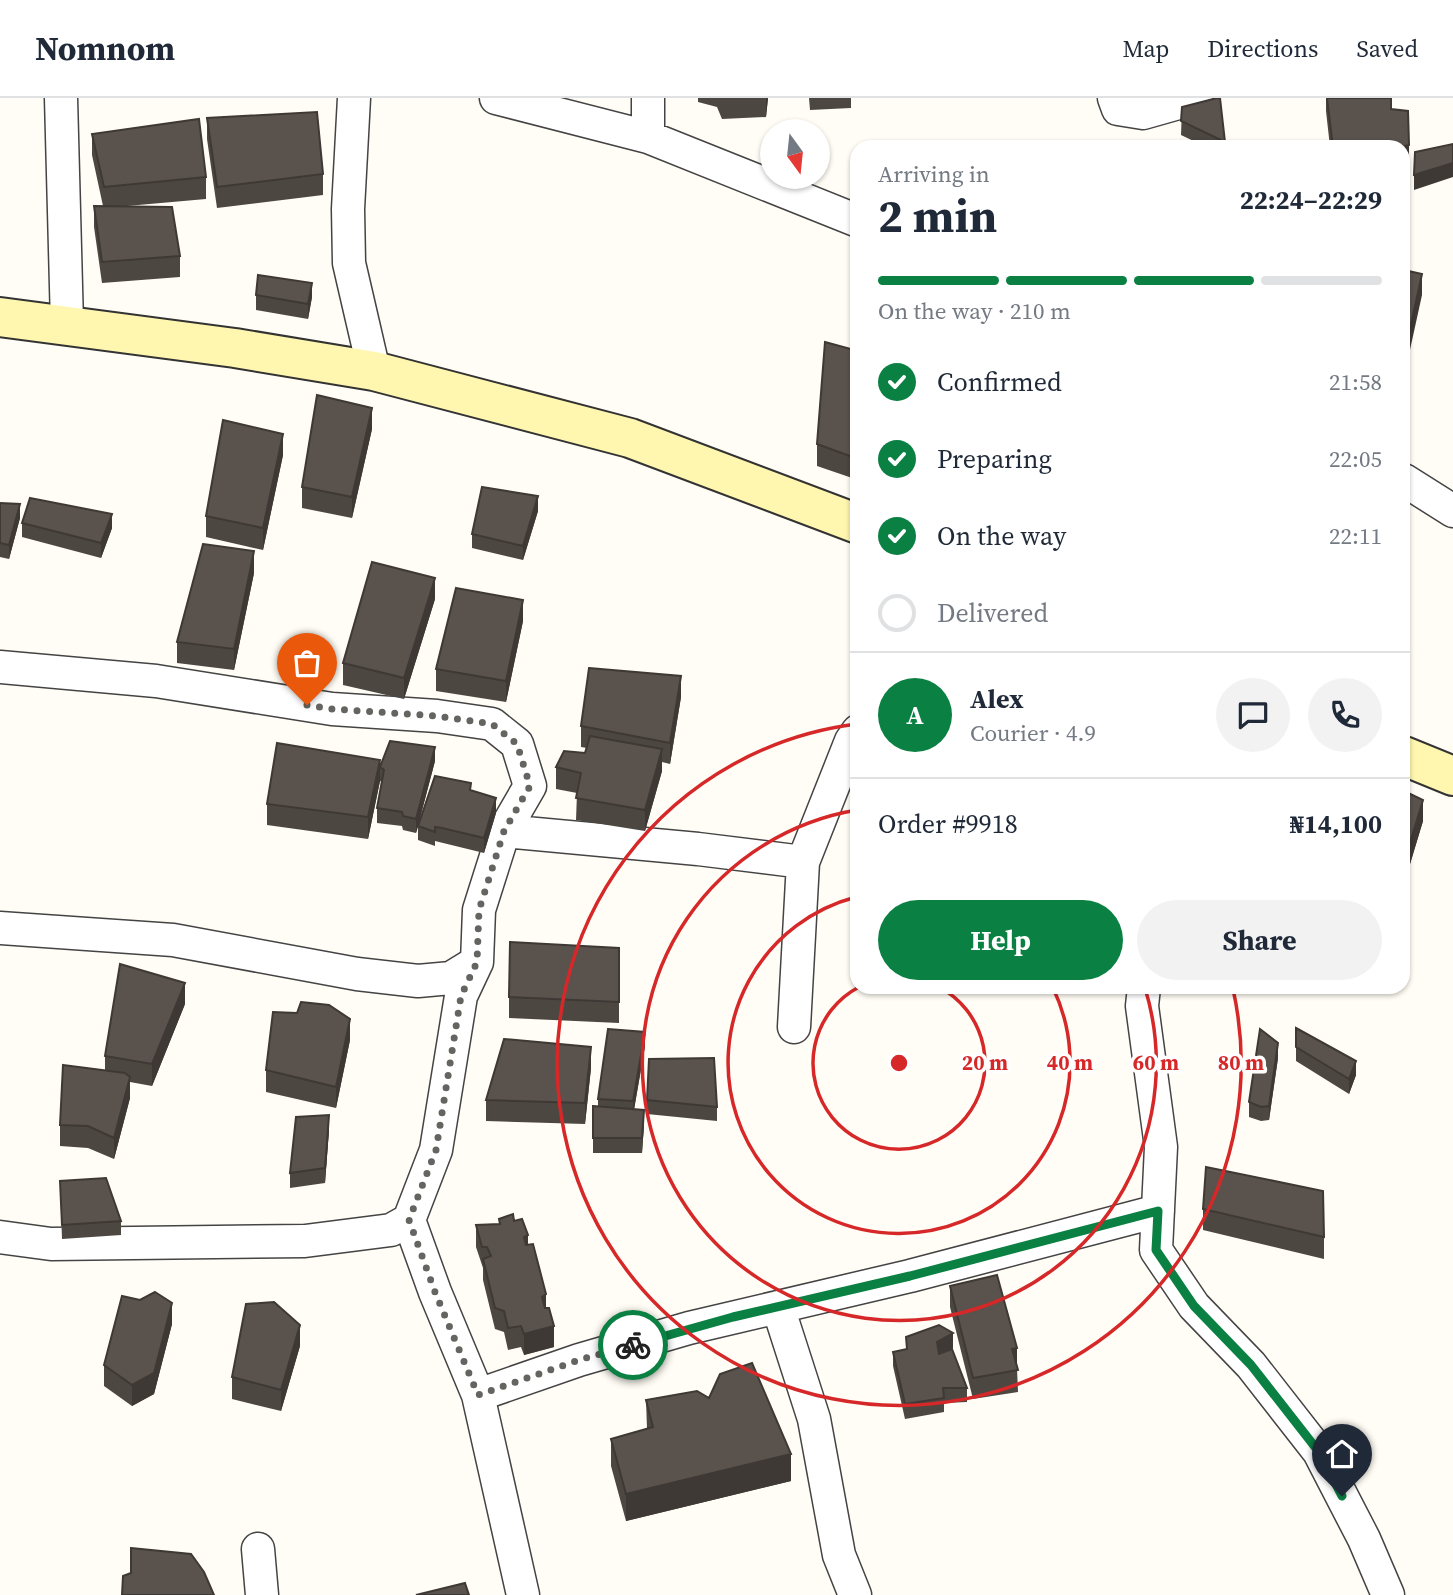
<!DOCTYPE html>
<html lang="en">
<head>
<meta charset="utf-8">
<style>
	:root { --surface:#fff; --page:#f2f2f3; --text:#1f2937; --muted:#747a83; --line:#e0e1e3; --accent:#0b8043 }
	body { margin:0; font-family:"Source Serif 4",serif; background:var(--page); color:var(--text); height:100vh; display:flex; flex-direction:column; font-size:26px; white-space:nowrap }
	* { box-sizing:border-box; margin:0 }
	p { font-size:23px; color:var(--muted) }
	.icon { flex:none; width:38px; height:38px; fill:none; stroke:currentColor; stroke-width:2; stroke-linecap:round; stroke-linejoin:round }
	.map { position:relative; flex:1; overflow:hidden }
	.side { position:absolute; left:850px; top:42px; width:560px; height:854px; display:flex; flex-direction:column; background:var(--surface); border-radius:21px; box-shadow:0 2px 5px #0004 }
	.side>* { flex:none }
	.needle { width:46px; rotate:165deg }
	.tools { position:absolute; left:760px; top:21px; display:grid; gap:14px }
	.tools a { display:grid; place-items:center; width:70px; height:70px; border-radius:50%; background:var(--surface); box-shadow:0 2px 5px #0004; font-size:35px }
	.pin { position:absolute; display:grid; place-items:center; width:60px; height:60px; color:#fff; margin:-72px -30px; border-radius:50% 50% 50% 0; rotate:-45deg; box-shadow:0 0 7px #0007 }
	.pin .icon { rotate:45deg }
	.courier { position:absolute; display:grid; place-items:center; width:70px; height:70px; margin:-35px; border:5px solid #0b8043; border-radius:50%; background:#fff; color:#222; box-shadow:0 2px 9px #0007 }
	.summary em { font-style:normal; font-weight:700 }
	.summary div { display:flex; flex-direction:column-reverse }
	.summary { display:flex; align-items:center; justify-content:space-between; height:119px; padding:0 28px }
	h1 { font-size:46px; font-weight:700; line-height:52px }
	.bar { display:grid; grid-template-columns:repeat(4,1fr); gap:10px 7px; align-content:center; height:84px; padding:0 28px }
	.bar i { height:9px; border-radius:5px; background:var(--line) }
	.bar .active { background:var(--accent) }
	.bar p { grid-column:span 4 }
	.line { display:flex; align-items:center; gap:18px; padding:0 28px; border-top:2px solid var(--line) }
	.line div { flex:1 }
	.round { display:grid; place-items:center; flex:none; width:74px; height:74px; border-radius:37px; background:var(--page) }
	ol { padding:0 28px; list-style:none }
	li { display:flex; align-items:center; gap:21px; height:77px }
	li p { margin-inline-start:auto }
	li .icon { padding:7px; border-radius:50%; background:var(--accent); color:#fff; stroke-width:4 }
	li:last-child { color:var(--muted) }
	li i { width:38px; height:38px; border:4px solid var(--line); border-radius:50% }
	.primary-button { display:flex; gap:14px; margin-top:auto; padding:14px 28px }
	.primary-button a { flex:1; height:80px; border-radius:42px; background:var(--accent); color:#fff; font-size:28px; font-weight:700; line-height:80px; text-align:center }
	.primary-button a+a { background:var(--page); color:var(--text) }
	header { display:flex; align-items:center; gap:42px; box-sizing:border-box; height:98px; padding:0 35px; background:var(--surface); border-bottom:2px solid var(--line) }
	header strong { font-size:33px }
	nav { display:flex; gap:38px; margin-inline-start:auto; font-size:24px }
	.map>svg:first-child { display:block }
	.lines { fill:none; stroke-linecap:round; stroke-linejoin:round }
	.minor-casing { stroke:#444; stroke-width:35 }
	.secondary-casing { stroke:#333; stroke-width:42 }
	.minor { stroke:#fff; stroke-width:32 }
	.secondary { stroke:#fff6b0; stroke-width:38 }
	.wall { fill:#4d4742 }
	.shaded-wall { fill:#3f3936 }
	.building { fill:#5a524d; stroke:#3f3936; stroke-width:2 }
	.done { stroke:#646461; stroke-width:7; stroke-dasharray:0 12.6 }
	.route { stroke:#0b8043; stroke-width:9 }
	.ring { fill:none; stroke:#d62828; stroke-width:3.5 }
	.centre { fill:#d62828; stroke:#fff; stroke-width:3.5 }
	.ring-label { font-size:21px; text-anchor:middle; font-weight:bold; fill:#d62828; stroke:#fff; stroke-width:7; stroke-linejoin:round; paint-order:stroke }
</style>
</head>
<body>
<header>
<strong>Nomnom</strong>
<nav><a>Map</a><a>Directions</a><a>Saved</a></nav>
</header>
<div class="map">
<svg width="1453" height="1497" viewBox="0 0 1453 1497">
	<rect width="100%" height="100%" fill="#fffdf5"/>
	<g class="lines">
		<g class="minor-casing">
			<path id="minor" d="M61 0 67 226
				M354 0 348 111 349 165 374 273
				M496 0 648 39 858 123
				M648 0V39
				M1114 0 1118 11 1143 15 1196 0
				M1404 382 1453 413
				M0 569 156 583 332 611 437 618 492 626 517 646 530 688 504 733 479 812 477 864 451 880 418 883 357 876 173 842 0 830
				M504 733 698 751 803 764
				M477 864 461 898 436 1052 409 1122 435 1194 478 1297 523 1497
				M1144 889 1142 908 1161 1049 1156 1152 1194 1208 1251 1267 1319 1354 1364 1441 1388 1497
				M794 929 803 764 851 643 858 633
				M0 1139 51 1146 305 1143 391 1132 409 1122
				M778 1209 814 1321 839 1457 855 1497
				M478 1297 579 1262 689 1230 910 1178 1158 1113
				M258 1451 262 1497"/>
		</g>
		<g class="secondary-casing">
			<path id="secondary" d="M0 219 235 250 374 273 630 340 858 426
				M1404 658 1453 678"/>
		</g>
		<use href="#minor" class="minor"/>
		<use href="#secondary" class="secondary"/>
	</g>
	<path class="wall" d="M698 0H768L766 19 722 21 717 9 698 4Z
		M809 0H851V10L810 12Z
		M1326 0H1391V11L1408 13 1409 68 1404 69V49H1330L1326 13Z
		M1182 9 1225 44V49H1206L1181 37Z
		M207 20 323 76V97L217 110 207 41Z
		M92 36 206 79V101L127 108 180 158V179L102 185 94 129V108H103L92 57Z
		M256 197 312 199 308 221 256 212Z
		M858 253V382L817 368V346Z
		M372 331 352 420 302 410V389Z
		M283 357 263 452 206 439V418Z
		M0 405 20 420 9 461 0 459Z
		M538 413 523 462 472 450V436Z
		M22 425 112 430 101 460 22 439Z
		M254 475 234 572 177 565V544Z
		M435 501 404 601 343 587V565Z
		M523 523 506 604 436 593V571Z
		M681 599 670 666 662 664V673L645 733 576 722 577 695 556 691V669L585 655 587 650 581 649V628Z
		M435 663 419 724 470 692 496 715 484 755 435 743V748L418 742V729L416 735 403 732 402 728 377 725V710L382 684 380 683 368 741 267 727V706L380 669Z
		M1404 693 1423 723 1410 766 1404 765Z
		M619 850V925L509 920V899Z
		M185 906 152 988 130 984V1000L114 1061 88 1050 60 1048V1027L105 973V958Z
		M1296 930 1356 977 1349 996 1296 963Z
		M350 942 336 1010 266 994V972Z
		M645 948 634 1011 644 1026 642 1055H593V1008H598V1001Z
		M1278 960 1269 1022 1261 1023 1249 1019V1004Z
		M591 970 585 1026 486 1023V1002Z
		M647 1002 717 1009V1023L647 1016Z
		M329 1032 325 1085 290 1090V1075Z
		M60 1083 121 1123V1137L62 1141Z
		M1203 1111 1324 1139V1161L1203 1132Z
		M499 1121 514 1123 528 1146 546 1210 554 1249 524 1257 521 1249 508 1252 504 1234 495 1231 483 1182V1170L476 1149V1127L499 1126Z
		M950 1188 1017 1270 1018 1294 973 1301 950 1209Z
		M140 1202 172 1226 154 1296 132 1308 104 1288V1267Z
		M906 1239 953 1250 952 1251 967 1290V1304L944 1305V1314L905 1321 893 1268V1254L906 1251Z
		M300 1248 281 1313 232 1301V1279Z
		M709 1300 791 1383 626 1423 611 1368V1341L647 1331 646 1302Z"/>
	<path class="shaded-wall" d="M766 0H768L766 19Z
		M1409 47V68L1404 69V49H1401Z
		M1453 65V79L1414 92V77Z
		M1422 176V197L1404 279V258Z
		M312 185V199L308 221V206Z
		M372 310V331L352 420V399Z
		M283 336V357L263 452V430Z
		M538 398V413L523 462V448Z
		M20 406V420L9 461V447Z
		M112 416V430L101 460V445Z
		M254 453V475L234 572V551Z
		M435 480V501L404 601V580Z
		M523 502V523L506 604V583Z
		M681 578V599L670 666V645Z
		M435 649V663L416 735V721Z
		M662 651V673L645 733V712Z
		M380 662V683L368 741V719Z
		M496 700V715L484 755V740Z
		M1423 702V723L1410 766V745Z
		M185 885V906L152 988V966Z
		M350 921V942L336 1010V989Z
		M645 934V948L633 1018V1003Z
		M1278 945V960L1269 1022V1008Z
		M591 949V970L585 1026V1005Z
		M1356 963V977L1349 996V981Z
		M130 979V1000L114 1061V1040Z
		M644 1012V1026L642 1055V1040Z
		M329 1017V1032L325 1085V1070Z
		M528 1137V1158L524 1139Z
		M546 1196V1217L542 1199Z
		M172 1205V1226L154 1296 132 1308V1287Z
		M300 1227V1248L281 1313V1292Z
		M554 1228V1249L524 1257V1236Z
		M953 1235V1250L937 1259V1244Z
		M1017 1250V1271L1012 1251Z
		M791 1356V1383L626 1423V1396Z"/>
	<path class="building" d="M1217 0H1220L1225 44 1181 23 1182 9Z
		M1327 0H1391V11L1408 13 1409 47 1401 49H1333Z
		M317 14 323 76 217 89 207 20Z
		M199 21 206 79 104 89 92 36Z
		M1267 44 1300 49H1266Z
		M1453 46V65L1414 77 1415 54Z
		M94 108 172 109 180 158 102 164Z
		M1404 172 1422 176 1404 258Z
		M258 177 312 185 308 206 256 197Z
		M825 244 858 253V361L817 346Z
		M317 297 372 310 352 399 302 389Z
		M223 322 283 336 263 430 206 418Z
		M482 389 538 398 523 448 472 436Z
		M30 400 112 416 101 445 22 425Z
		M0 405 20 406 9 447 0 445Z
		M203 446 254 453 234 551 177 544Z
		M372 464 435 480 404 580 343 565Z
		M456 490 523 502 506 583 436 571Z
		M589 570 681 578 670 645 581 628Z
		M590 638 662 651 645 712 576 700 581 675 556 669 564 653 585 655Z
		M390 643 435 649 416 721 403 718 402 714 377 710 384 672 380 669Z
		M277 645 380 662 368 719 267 706Z
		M435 678 471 685 470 692 496 700 484 740 442 730 435 729V734L418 728Z
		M1404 693 1423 702 1410 745 1404 743Z
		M510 844 619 850V904L509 899Z
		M120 866 185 885 152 966 105 958Z
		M301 904 329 907 350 921 336 989 266 972 273 914 297 915Z
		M1296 930 1356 963 1349 981 1296 949Z
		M608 931 645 934 633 1003 598 1001Z
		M1260 931 1278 945 1269 1008 1261 1009 1249 1004Z
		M504 941 591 949 585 1005 486 1002Z
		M714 960 717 1009 647 1002 649 961Z
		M63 967 125 975 130 979 114 1040 88 1028 60 1027Z
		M593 1008 644 1012 642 1040H593Z
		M329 1017 325 1070 290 1075 296 1019Z
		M1206 1069 1323 1093 1324 1139 1203 1111Z
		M106 1080 121 1123 62 1127 60 1083Z
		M513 1116 514 1123 522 1121 528 1137 524 1139 526 1147 533 1146 546 1196 542 1199 545 1210H549L554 1228 524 1236 521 1228 508 1230 504 1213 495 1210 483 1161 491 1158 487 1149H482L476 1127 500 1126 499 1121Z
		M997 1177 1017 1250 1012 1251 1018 1272 973 1280 950 1188Z
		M155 1194 172 1205 154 1275 132 1287 104 1267 122 1198 140 1202Z
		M274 1204 300 1227 281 1292 232 1279 246 1206Z
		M939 1227 953 1235 937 1244 939 1256 952 1251 967 1290H943L944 1300 905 1306 893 1254 907 1251 906 1239Z
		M752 1265 791 1356 626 1396 611 1341 653 1329 646 1302 697 1293 709 1300 720 1276Z
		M131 1450 191 1456 204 1474 214 1497H122L123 1478 131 1475Z
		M465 1485 469 1497H416Z"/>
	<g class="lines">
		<path class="done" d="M307 607 332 611 437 618 492 626 517 646 530 688 504 733 479 812 477 864 461 898 436 1052 409 1122 435 1194 478 1297 579 1262 633 1247"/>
		<path class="route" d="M633 1247 733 1219 910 1178 1158 1113 1156 1152 1194 1208 1251 1267 1319 1354 1342 1398"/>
	</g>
	<g class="ring">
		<path d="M939 889A86 86 0 1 1 859 889"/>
		<path d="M1053 890A171 171 0 1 1 856 799"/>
		<path d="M1145 890A257 257 0 1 1 857 712"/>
		<path d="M1233 891A342 342 0 1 1 857 626"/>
	</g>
	<circle cx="899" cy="965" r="10" class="centre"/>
	<g class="ring-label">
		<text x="985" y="972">20 m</text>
		<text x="1070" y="972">40 m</text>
		<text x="1156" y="972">60 m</text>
		<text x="1241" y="972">80 m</text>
	</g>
</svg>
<div class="tools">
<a><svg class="needle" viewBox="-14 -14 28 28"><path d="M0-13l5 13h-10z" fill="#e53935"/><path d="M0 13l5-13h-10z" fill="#747a83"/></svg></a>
</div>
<div class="pin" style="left:307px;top:607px;background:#ea580c"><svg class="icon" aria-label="bag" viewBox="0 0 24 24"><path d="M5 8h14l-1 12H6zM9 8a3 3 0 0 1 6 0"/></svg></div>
<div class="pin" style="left:1342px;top:1398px;background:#1f2937"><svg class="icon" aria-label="home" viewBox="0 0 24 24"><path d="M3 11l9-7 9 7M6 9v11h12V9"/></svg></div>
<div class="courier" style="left:633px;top:1247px"><svg class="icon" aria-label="bike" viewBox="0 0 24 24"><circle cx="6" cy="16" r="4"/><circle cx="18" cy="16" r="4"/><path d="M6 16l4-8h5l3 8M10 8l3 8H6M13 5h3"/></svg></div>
<section class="side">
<div class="summary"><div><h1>2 min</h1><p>Arriving in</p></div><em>22:24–22:29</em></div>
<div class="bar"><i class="active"></i><i class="active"></i><i class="active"></i><i></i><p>On the way · 210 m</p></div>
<ol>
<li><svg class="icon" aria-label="check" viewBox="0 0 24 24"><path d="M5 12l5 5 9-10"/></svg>Confirmed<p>21:58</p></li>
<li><svg class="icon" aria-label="check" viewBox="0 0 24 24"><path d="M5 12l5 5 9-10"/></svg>Preparing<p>22:05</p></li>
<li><svg class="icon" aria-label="check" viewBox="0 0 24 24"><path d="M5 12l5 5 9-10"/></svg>On the way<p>22:11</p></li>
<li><i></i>Delivered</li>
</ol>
<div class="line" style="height:126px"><b class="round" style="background:var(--accent);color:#fff">A</b><div><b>Alex</b><p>Courier · 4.9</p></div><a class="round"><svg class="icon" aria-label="chat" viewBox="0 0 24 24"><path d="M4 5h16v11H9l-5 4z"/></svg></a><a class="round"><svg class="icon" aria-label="phone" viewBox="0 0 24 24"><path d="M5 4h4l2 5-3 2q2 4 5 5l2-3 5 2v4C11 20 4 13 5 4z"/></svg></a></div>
<div class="line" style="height:91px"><div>Order #9918</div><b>₦14,100</b></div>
<div class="primary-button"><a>Help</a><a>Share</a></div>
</section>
</div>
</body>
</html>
